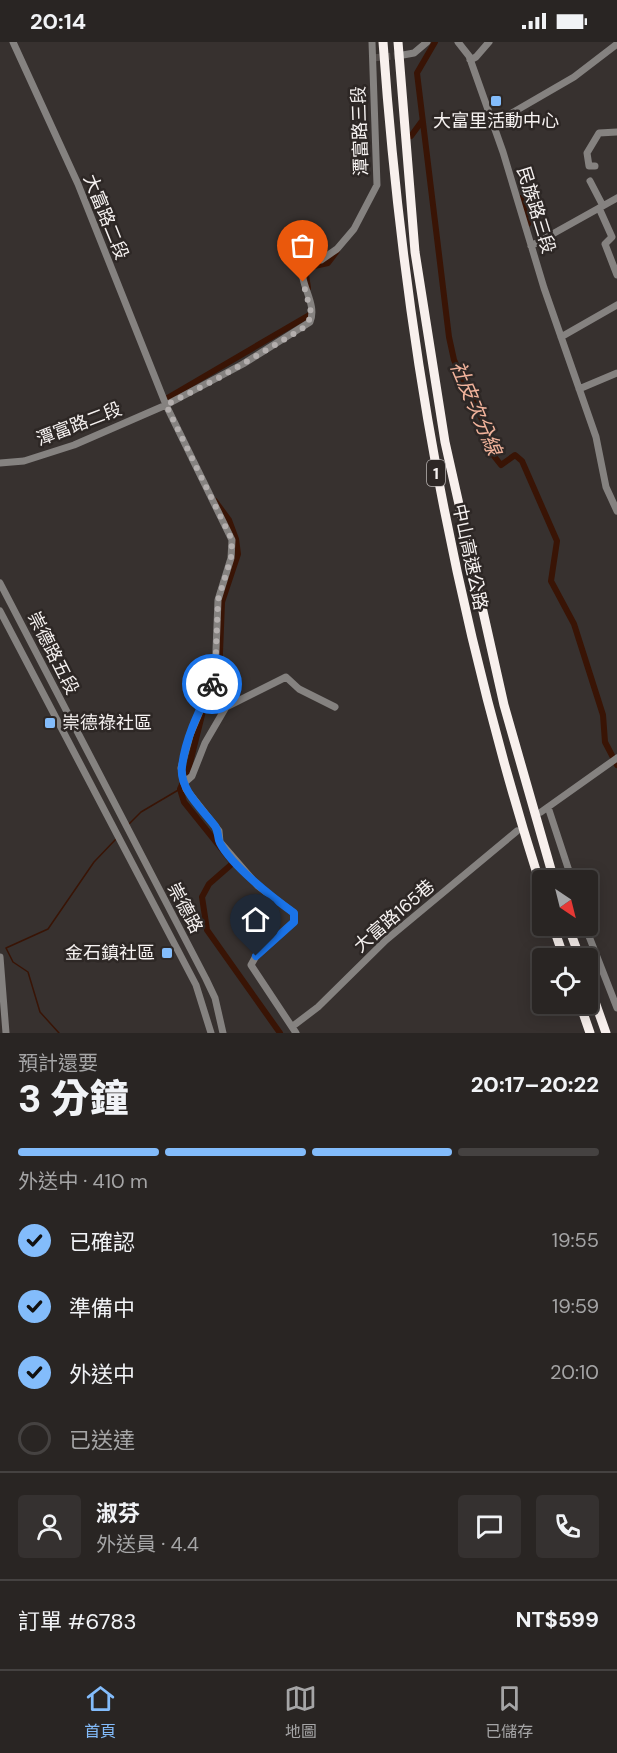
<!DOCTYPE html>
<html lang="zh-TW">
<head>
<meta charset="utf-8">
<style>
	:root { --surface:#292523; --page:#353130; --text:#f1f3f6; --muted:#a5a5a6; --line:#454241; --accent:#83bcfb }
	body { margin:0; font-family:"DM Sans","Noto Sans TC",sans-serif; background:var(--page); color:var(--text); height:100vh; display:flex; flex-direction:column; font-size:22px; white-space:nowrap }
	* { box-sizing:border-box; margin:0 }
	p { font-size:20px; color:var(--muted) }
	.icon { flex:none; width:33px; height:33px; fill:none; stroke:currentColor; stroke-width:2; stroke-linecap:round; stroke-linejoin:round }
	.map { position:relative; height:991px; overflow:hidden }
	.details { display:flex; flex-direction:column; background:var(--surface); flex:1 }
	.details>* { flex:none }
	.needle { width:39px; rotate:145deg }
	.fabs { position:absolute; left:532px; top:828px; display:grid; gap:12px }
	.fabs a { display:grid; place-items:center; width:66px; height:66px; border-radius:6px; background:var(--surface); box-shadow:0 3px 15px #0003,0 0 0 2px var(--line); font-size:30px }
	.pin { position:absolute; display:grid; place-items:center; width:51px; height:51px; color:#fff; margin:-62px -26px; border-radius:50% 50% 50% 0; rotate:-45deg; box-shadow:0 0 6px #0007 }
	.pin .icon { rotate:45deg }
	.courier { position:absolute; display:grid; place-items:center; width:60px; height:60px; margin:-30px; border:4px solid #1a73e8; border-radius:50%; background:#fff; color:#222; box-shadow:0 2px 8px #0007 }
	.summary em { font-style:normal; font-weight:800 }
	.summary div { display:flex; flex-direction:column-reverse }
	.summary { display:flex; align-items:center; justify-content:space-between; height:102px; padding:0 18px }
	h1 { font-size:39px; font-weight:800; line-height:45px }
	.bar { display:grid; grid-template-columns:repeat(4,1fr); gap:9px 6px; align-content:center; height:72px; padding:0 18px }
	.bar i { height:8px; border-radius:4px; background:var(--line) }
	.bar .current { background:var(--accent) }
	.bar p { grid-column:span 4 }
	.line { display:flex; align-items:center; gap:15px; padding:0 18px; border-top:2px solid var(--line) }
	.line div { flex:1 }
	.round { display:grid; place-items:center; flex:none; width:63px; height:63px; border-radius:6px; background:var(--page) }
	ol { padding:0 18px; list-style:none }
	li { display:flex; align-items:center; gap:18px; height:66px }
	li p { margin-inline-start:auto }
	li .icon { padding:6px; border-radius:50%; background:var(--accent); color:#111; stroke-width:4 }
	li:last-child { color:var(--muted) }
	li i { width:33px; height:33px; border:3px solid var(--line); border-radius:50% }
	.status { display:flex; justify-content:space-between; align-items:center; height:42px; padding:0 30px; background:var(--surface); direction:ltr }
	.status svg { height:16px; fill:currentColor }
	.tab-bar { display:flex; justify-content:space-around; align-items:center; height:84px; border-top:2px solid var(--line); background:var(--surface); font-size:16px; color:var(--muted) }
	.tab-bar a { display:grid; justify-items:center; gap:3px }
	.tab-bar .current { color:var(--accent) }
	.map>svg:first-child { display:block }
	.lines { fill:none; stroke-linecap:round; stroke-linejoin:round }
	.stream { stroke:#391405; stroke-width:1.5 }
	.canal { stroke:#391405; stroke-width:6 }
	.minor-tunnel { stroke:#544e4c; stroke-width:7; stroke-dasharray:7 3.5; stroke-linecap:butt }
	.minor { stroke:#858280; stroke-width:7 }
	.highway { stroke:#f8f0ed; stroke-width:9 }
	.done { stroke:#b3aead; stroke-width:6; stroke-dasharray:0 10.8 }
	.route { stroke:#1a73e8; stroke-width:8 }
	.poi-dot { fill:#83bcfb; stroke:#2d2725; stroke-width:2 }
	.labels { text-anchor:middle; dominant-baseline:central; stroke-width:5; stroke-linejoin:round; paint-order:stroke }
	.shield { fill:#2d2725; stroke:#bab5b4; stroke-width:1.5 }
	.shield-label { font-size:16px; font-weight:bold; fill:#f6f2f1 }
	.poi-label { font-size:18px; fill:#f6f2f1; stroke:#2d2725 }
	.street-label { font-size:18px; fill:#f6f2f1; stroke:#2d2725 }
	.water-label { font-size:20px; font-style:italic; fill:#f3b49c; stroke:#2d2725 }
</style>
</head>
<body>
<div class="status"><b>20:14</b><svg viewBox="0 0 49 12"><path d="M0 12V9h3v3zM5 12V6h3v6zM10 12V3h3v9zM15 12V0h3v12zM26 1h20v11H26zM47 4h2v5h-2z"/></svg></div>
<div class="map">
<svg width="617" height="991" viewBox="0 0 617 991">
	<rect width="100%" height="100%" fill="#37312f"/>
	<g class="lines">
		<path class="stream" d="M129 782 141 770 180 747
			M59 991 40 970 28 930 13 920 6 906 48 887 94 820 116 797"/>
		<path class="canal" d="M435 0 417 31 449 295 454 318 485 384 490 409 501 423 515 413 522 419 557 499 551 539 574 582 603 673 605 700 617 723
			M411 94 422 79
			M521 156 528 182
			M308 246 305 226 328 221 337 209
			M166 362 164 358 311 272V268
			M209 657 219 636 222 560 238 512 236 497 229 478 215 459
			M203 669 188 729 180 747 184 760 233 821 209 842 202 855 207 888 280 991"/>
		<path class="minor-tunnel" d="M373 16 403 13"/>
		<path class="minor" d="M13 0 78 142 166 363 232 498 231 516 218 558 215 634 190 693 181 726 186 747 219 789 220 800 258 844 294 871V880L256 914 251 923 296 991
			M458 0 469 14 503 110 544 246 596 395 606 445 617 469
			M403 13 414 11 427 0
			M470 18 476 15 489 0
			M493 82 574 35 617 2
			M595 124H589L587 111 599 91 617 90
			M590 139 603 164
			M599 166 612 195 605 202 617 233
			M531 204 617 156
			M561 295 617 263
			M579 347 617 331
			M0 421 24 419 74 403 166 363 243 322 310 280C318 261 298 242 303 222L309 218H321L337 207 354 187 377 143 372 0
			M0 541 206 937 215 956 223 991
			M0 569 196 943 211 991
			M184 741 192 734 205 701 226 665 286 635 299 647 335 665
			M548 765 572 838
			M541 770 617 716
			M585 884 617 966
			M0 915 6 991
			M293 984 318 965 386 898 517 789"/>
		<path class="highway" d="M383 0C404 294 453 569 543 851
			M398 0 415 210 445 400 504 663 554 838
			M553 884 564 916
			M568 884 580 916
			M588 940 606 991
			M580 962 590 991"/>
	</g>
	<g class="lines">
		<path class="done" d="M212 642 215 634 218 558 231 516 232 498 166 363 217 337 302 287 312 274 303 240"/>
		<path class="route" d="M212 642C200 667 185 696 182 725 179 747 202 767 215 784 219 790 217 795 220 801 232 824 273 856 294 871V880L256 914"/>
	</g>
	<g class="poi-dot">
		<rect x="490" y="53" width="12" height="12" rx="3"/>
		<rect x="44" y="675" width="12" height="12" rx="3"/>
		<rect x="161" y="905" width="12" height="12" rx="3"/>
	</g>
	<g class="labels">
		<rect class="shield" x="427" y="418" width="18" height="26" rx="4.5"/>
		<g class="shield-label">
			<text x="436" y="431">1</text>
		</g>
		<g class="poi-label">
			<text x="496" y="79">大富里活動中心</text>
			<text x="62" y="681" text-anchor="start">崇德祿社區</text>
			<text x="155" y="911" text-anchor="end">金石鎮社區</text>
		</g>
		<g class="street-label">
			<text transform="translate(360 89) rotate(-92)">潭富路三段</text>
			<text transform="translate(536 168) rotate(73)">民族路三段</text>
			<text transform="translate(106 175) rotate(68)">大富路二段</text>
			<text transform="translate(79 382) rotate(-21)">潭富路二段</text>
			<text transform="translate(470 515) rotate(78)">中山高速公路</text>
			<text transform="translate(53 611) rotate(63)">崇德路五段</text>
			<text transform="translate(185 866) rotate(62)">崇德路</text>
			<text transform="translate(394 874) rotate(-41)">大富路165巷</text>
		</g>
		<g class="water-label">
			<text transform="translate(476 366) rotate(67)">社皮次分線</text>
		</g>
	</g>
</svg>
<div class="fabs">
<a><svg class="needle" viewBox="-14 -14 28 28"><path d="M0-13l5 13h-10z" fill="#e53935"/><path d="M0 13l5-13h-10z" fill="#a5a5a6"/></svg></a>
<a><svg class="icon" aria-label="locate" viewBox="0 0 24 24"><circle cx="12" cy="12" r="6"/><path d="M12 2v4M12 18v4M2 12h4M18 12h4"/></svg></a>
</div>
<div class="pin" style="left:303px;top:240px;background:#ea580c"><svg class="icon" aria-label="bag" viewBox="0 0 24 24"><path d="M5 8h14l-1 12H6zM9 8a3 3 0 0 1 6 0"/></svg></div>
<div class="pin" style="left:256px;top:914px;background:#1f2937"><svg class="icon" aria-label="home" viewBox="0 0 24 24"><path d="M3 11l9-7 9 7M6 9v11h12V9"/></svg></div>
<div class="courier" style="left:212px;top:642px"><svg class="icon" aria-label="bike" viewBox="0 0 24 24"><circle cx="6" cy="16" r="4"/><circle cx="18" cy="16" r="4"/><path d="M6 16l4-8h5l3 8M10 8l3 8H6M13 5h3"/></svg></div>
</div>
<section class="details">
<div class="summary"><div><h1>3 分鐘</h1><p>預計還要</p></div><em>20:17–20:22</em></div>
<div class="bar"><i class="current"></i><i class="current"></i><i class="current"></i><i></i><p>外送中 · 410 m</p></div>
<ol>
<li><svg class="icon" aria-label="check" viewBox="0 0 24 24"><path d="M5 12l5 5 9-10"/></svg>已確認<p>19:55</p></li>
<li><svg class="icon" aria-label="check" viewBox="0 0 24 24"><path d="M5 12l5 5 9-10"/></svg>準備中<p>19:59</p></li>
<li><svg class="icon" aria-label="check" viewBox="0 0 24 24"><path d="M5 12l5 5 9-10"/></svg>外送中<p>20:10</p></li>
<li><i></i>已送達</li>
</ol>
<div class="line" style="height:108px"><a class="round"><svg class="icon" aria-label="person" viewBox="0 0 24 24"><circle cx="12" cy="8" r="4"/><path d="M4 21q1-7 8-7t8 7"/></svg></a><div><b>淑芬</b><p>外送員 · 4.4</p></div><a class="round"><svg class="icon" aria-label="chat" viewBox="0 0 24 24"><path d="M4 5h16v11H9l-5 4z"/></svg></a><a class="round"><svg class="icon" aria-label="phone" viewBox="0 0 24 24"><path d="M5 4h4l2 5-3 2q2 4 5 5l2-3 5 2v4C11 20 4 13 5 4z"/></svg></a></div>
<div class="line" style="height:78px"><div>訂單 #6783</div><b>NT$599</b></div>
</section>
<nav class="tab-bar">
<a class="current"><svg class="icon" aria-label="home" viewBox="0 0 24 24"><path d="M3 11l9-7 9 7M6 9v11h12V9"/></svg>首頁</a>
<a><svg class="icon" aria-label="map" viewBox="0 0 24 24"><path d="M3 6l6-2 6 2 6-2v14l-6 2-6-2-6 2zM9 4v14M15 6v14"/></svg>地圖</a>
<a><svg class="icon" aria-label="saved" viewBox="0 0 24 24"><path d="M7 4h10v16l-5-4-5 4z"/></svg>已儲存</a>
</nav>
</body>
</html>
